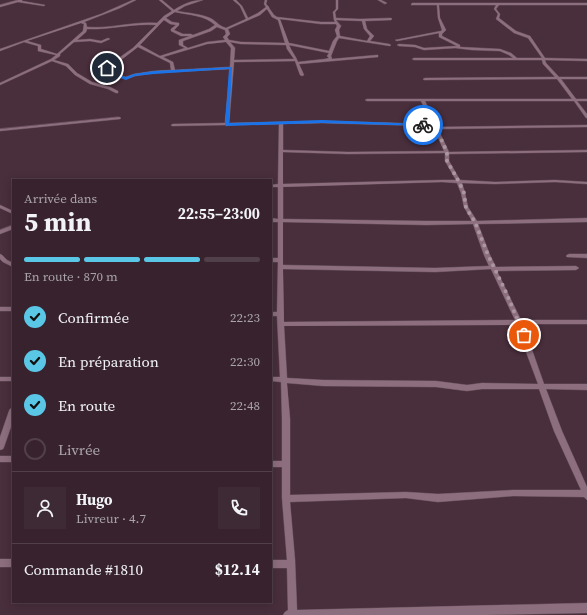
<!DOCTYPE html>
<html lang="fr">
<head>
<meta charset="utf-8">
<style>
	:root { --surface:#37222d; --page:#3e2a35; --text:#f1f3f6; --muted:#aaa4aa; --line:#513f49; --accent:#5bc7e7 }
	body { margin:0; font-family:"Source Serif 4",serif; background:var(--page); color:var(--text); height:100vh; display:flex; flex-direction:column; font-size:15px; white-space:nowrap }
	* { box-sizing:border-box; margin:0 }
	p { font-size:13px; color:var(--muted) }
	.icon { flex:none; width:22px; height:22px; fill:none; stroke:currentColor; stroke-width:2; stroke-linecap:round; stroke-linejoin:round }
	.map { position:relative; flex:1; overflow:hidden }
	.sheet { position:absolute; left:12px; top:179px; width:260px; height:424px; display:flex; flex-direction:column; background:var(--surface); border-radius:0px; box-shadow:0 2px 10px #0003,0 0 0 1px var(--line) }
	.sheet>* { flex:none }
	.pin { position:absolute; display:grid; place-items:center; width:34px; height:34px; color:#fff; margin:-17px; border:2px solid #fff; border-radius:50%; box-shadow:0 1px 4px #0007 }
	.courier { position:absolute; display:grid; place-items:center; width:40px; height:40px; margin:-20px; border:3px solid #1a73e8; border-radius:50%; background:#fff; color:#222; box-shadow:0 1px 5px #0007 }
	.summary em { font-style:normal; font-weight:700 }
	.summary div { display:flex; flex-direction:column-reverse }
	.summary { display:flex; align-items:center; justify-content:space-between; height:68px; padding:0 12px }
	h1 { font-size:26px; font-weight:700; line-height:30px }
	.bar { display:grid; grid-template-columns:repeat(4,1fr); gap:6px 4px; align-content:center; height:48px; padding:0 12px }
	.bar i { height:5px; border-radius:3px; background:var(--line) }
	.bar .selected { background:var(--accent) }
	.bar p { grid-column:span 4 }
	.line { display:flex; align-items:center; gap:10px; padding:0 12px; border-top:1px solid var(--line) }
	.line div { flex:1 }
	.round { display:grid; place-items:center; flex:none; width:42px; height:42px; border-radius:0px; background:var(--page) }
	ol { padding:0 12px; list-style:none }
	li { display:flex; align-items:center; gap:12px; height:44px }
	li p { margin-inline-start:auto }
	li .icon { padding:4px; border-radius:50%; background:var(--accent); color:#111; stroke-width:4 }
	li:last-child { color:var(--muted) }
	li i { width:22px; height:22px; border:2px solid var(--line); border-radius:50% }
	.map>svg:first-child { display:block }
	.lines { fill:none; stroke-linecap:round; stroke-linejoin:round }
	.street-casing { stroke:#644e59; stroke-width:1 }
	.street { fill:#8d6e7e; fill-rule:evenodd }
	.route { fill:#1a73e8 }
	.done { stroke:#ac97a1; stroke-width:4; stroke-dasharray:0 7.2 }
</style>
</head>
<body>
<div class="map">
<svg width="587" height="615" viewBox="0 0 587 615">
	<rect width="100%" height="100%" fill="#492e3c"/>
	<g class="lines">
		<g class="street-casing">
			<path id="street" d="M18 0H22V1L45 5 44 6 18 2 0 7V5Z
				M133 0H136L120 8 84 22 86 23 87 27C110 29 134 21 157 23L164 16 172 11 159 0H162L174 10C183 4 193 0 203 0L185 6 177 11C187 13 203 14 212 19 218 23 218 25 226 28L246 19 240 6 233 0H236L242 6 248 18 258 13 266 7 264 4 265 0H267L266 4 269 7V8L274 15 277 17 321 22H335L334 20 333 12 336 9V0H338V9L335 12 336 18 360 19 391 18 392 19 391 20 365 21 367 29 374 36 370 41 389 44 391 45 390 46 339 38 337 41 331 56 332 59 377 55H378V57L299 64 304 75 302 76 300 75 295 61 234 62 229 123 322 121 432 124 421 101H367L365 100 367 99H572L557 79 424 80 423 79 425 78 555 77 543 64 542 60H414L412 59 414 58H513L509 55 500 51 472 50 455 48 424 50 415 47 399 46 397 45 399 44 415 45 424 48 457 46 439 37V33L397 41 395 40 441 31 442 30 438 18 437 5H411L412 3H587V5H499L496 9 500 14 499 18 516 31 530 36 545 58 587 59V61L545 60 546 63 559 77H587V79H561L576 99H587V101H577L587 114V118H586L574 101H425L437 127 587 125V127L438 129 449 152 587 150V152L449 154V161L460 180 495 182 555 180 587 182V184L555 182 495 184 462 183 465 193 468 207 477 221 587 218V222L478 224 490 255 496 267 576 266 579 268 576 270 497 271 521 320H587V324H523L544 384H587V390L546 389 562 431 587 487V500L584 497 513 496 438 502 406 498 290 502 295 560 297 610 587 603V613L485 615H283L285 612 288 610 287 568H271V560H287L282 498V467H271V461H282V419L281 382 271 381V377H280L277 316H271V312H277L278 262H271V258H278V222H271V218L278 219V187H271V185L278 184 279 124 229 125 227 126 225 125 172 126 171 125 173 124 225 123 230 69 154 73 135 76 126 79 112 76 104 72 103 71 106 67 133 48 156 25C132 23 110 30 87 29L86 32 77 40 90 39 101 41 108 38 110 39 101 43 90 41 74 42 60 54V56L54 60 68 64 77 73 92 82 110 87 118 91V93H116L108 89 90 84 75 75 66 66 52 61 0 85V83L51 59 56 55 38 51V46L24 42 0 51V49L101 14ZM439 5H496L494 9 498 14 496 19 514 33 528 38 542 58H517L511 53 500 49 460 47V45L442 36V34L446 30 440 18ZM267 9 272 17 278 20 285 43 241 42 229 40 227 37 230 34 228 29 260 15ZM175 12C188 15 205 15 215 25L209 29 193 35 191 34H183L174 30 179 25V23L172 22 166 18ZM280 19 321 24H336L337 26 335 30 337 36 333 41 329 51 289 43ZM164 20 170 24 176 25 171 29V31L181 36H190L179 40V45L185 48 160 56 140 45ZM336 20 362 21 364 29 370 36 367 41 340 36 339 30 341 26ZM81 23 84 24 83 31 57 54 41 49V45L27 41ZM217 27 225 30 226 34 223 37 225 40 207 42 188 48 183 45V41L211 31ZM226 42 231 48 230 67 175 70 173 62 163 57 207 44ZM230 42 241 44 286 45 287 49 294 59 234 60 235 48ZM289 45 329 53 327 56 329 58 325 59 298 62C296 56 291 51 289 45ZM138 47 170 63 171 70 154 71 134 74 126 77 114 74 107 71ZM322 123 433 126 444 151 348 152 283 150V124ZM283 152 348 154 445 153V161L456 180H442L283 184ZM442 182 457 183 461 193 464 207 472 221H426L283 219V187ZM283 222 426 225 473 224 484 255 489 266 435 268 283 265ZM283 269 435 272 491 269 515 320 284 322ZM516 325 538 384 482 383 467 385 436 381 323 380 287 378 284 326ZM287 383 323 386 436 387 467 391 482 389H539L554 431 581 490H513L438 494 406 492 290 495V419Z
				M378 0H381L387 3 385 4Z
				M119 117 121 118 120 119 0 131V129Z
				M0 205 13 211V214L0 208Z
				M13 225V229L0 234V230Z
				M0 254 2 255 7 260 13 263V267L3 262 0 259Z
				M569 254H587V258L567 257 566 256 567 255Z
				M0 307H13V311H0Z
				M0 377H13V381H0Z
				M13 408V421L4 447 3 449 0 450V437L9 411 10 409Z
				M0 456H13V462H0Z
				M0 559H13V567H0Z"/>
		</g>
		<use href="#street" class="street"/>
	</g>
	<path class="route" d="M105 67 109 68 108 72 126 77 134 74 154 71 232 67 229 123 322 120 423 124 425 125 423 126 322 123 227 126 225 125 229 69 154 74 135 76 126 80 105 73 103 71Z"/>
	<g class="lines">
		<path class="done" d="M423 125H435L436 128 447 152V161L459 182 464 193 466 208 475 222 488 255 505 290 524 335"/>
	</g>
</svg>
<div class="pin" style="left:524px;top:335px;background:#ea580c"><svg class="icon" aria-label="bag" viewBox="0 0 24 24"><path d="M5 8h14l-1 12H6zM9 8a3 3 0 0 1 6 0"/></svg></div>
<div class="pin" style="left:107px;top:68px;background:#1f2937"><svg class="icon" aria-label="home" viewBox="0 0 24 24"><path d="M3 11l9-7 9 7M6 9v11h12V9"/></svg></div>
<div class="courier" style="left:423px;top:125px"><svg class="icon" aria-label="bike" viewBox="0 0 24 24"><circle cx="6" cy="16" r="4"/><circle cx="18" cy="16" r="4"/><path d="M6 16l4-8h5l3 8M10 8l3 8H6M13 5h3"/></svg></div>
<section class="sheet">
<div class="summary"><div><h1>5 min</h1><p>Arrivée dans</p></div><em>22:55–23:00</em></div>
<div class="bar"><i class="selected"></i><i class="selected"></i><i class="selected"></i><i></i><p>En route · 870 m</p></div>
<ol>
<li><svg class="icon" aria-label="check" viewBox="0 0 24 24"><path d="M5 12l5 5 9-10"/></svg>Confirmée<p>22:23</p></li>
<li><svg class="icon" aria-label="check" viewBox="0 0 24 24"><path d="M5 12l5 5 9-10"/></svg>En préparation<p>22:30</p></li>
<li><svg class="icon" aria-label="check" viewBox="0 0 24 24"><path d="M5 12l5 5 9-10"/></svg>En route<p>22:48</p></li>
<li><i></i>Livrée</li>
</ol>
<div class="line" style="height:72px"><a class="round"><svg class="icon" aria-label="person" viewBox="0 0 24 24"><circle cx="12" cy="8" r="4"/><path d="M4 21q1-7 8-7t8 7"/></svg></a><div><b>Hugo</b><p>Livreur · 4.7</p></div><a class="round"><svg class="icon" aria-label="phone" viewBox="0 0 24 24"><path d="M5 4h4l2 5-3 2q2 4 5 5l2-3 5 2v4C11 20 4 13 5 4z"/></svg></a></div>
<div class="line" style="height:52px"><div>Commande #1810</div><b>$12.14</b></div>
</section>
</div>
</body>
</html>
